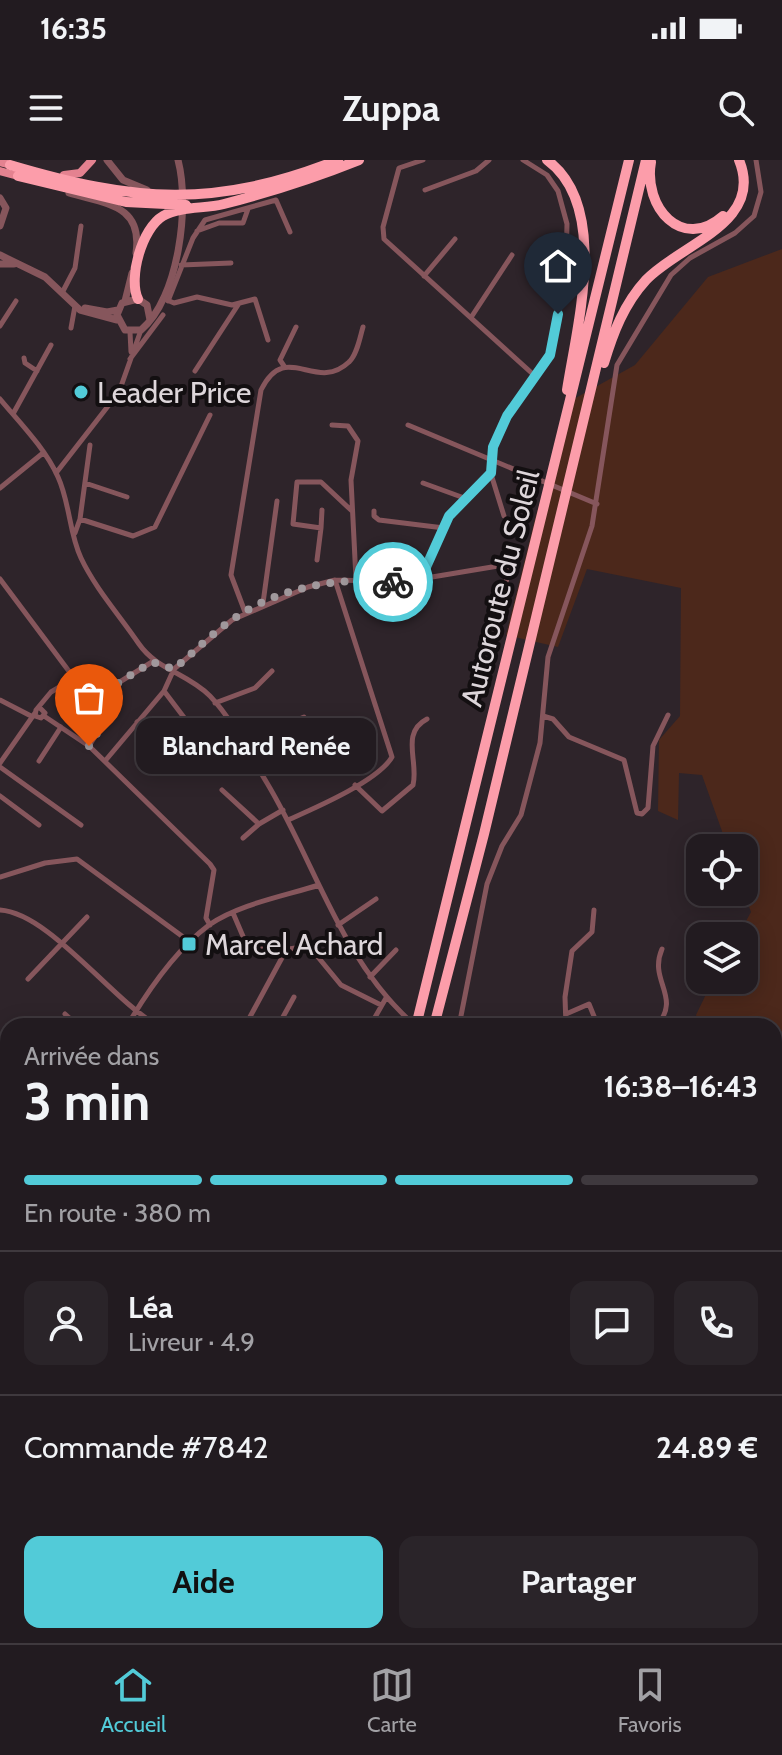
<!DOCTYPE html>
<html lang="fr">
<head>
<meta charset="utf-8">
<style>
	:root { --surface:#221b20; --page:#2a2429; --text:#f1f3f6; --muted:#a2a1a5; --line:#3f393e; --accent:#52cbd8 }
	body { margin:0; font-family:Cabin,sans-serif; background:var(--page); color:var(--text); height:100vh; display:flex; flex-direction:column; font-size:30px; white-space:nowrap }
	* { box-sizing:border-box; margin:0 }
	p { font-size:26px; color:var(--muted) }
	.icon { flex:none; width:44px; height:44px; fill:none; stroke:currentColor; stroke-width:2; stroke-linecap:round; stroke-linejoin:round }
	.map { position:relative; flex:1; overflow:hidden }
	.sheet { position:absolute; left:0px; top:858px; width:782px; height:626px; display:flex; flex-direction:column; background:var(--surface); border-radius:24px 24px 0 0; box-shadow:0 4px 20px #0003,0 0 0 2px var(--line) }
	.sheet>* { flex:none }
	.controls { position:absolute; left:686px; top:674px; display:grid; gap:16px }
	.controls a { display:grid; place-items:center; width:72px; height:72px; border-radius:16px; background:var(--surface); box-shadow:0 4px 20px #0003,0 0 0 2px var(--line); font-size:40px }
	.pin { position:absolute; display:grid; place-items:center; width:68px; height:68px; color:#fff; margin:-82px -34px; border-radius:50% 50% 50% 0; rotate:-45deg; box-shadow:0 0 8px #0007 }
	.pin .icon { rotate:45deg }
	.courier { position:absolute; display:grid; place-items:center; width:80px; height:80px; margin:-40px; border:6px solid #52cbd8; border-radius:50%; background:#fff; color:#222; box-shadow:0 2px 10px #0007 }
	.bubble { position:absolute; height:56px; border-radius:16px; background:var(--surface); box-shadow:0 4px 20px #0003,0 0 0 2px var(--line); font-size:26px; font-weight:700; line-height:56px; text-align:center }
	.overview em { font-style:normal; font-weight:700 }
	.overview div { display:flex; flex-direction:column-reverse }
	.overview { display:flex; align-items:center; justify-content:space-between; height:136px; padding:0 24px }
	h1 { font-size:52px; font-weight:700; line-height:60px }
	.bar { display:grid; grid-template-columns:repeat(4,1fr); gap:12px 8px; align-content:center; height:96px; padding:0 24px }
	.bar i { height:10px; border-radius:6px; background:var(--line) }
	.bar .selected { background:var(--accent) }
	.bar p { grid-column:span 4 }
	.line { display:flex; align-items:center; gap:20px; padding:0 24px; border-top:2px solid var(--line) }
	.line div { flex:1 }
	.round { display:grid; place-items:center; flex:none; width:84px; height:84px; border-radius:16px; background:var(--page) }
	.primary-button { display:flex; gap:16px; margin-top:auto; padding:16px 24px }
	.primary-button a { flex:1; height:92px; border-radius:16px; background:var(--accent); color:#111; font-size:32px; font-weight:700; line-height:92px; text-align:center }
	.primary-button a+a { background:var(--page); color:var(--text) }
	.status { display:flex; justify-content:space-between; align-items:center; height:56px; padding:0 40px; background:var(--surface); direction:ltr }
	.status svg { height:22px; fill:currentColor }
	header { display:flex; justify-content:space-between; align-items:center; height:104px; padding:0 24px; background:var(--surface); font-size:36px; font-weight:700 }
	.dock { display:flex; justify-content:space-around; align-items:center; height:112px; border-top:2px solid var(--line); background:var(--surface); font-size:22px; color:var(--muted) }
	.dock a { display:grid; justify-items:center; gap:4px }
	.dock .selected { color:var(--accent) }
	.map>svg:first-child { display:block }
	.green { fill:#4c281b }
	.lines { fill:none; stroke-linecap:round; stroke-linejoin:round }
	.minor { stroke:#86565c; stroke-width:5 }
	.tertiary { stroke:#86565c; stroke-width:7 }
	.primary { stroke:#e48290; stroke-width:8 }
	.motorway { stroke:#fc9daa; stroke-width:10 }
	.done { stroke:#a0989c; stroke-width:8; stroke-dasharray:0 14.4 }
	.route { stroke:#52cbd8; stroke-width:10 }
	.poi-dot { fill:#52cbd8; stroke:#130f11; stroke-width:3 }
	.labels { text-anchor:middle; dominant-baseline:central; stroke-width:8; stroke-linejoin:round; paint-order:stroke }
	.poi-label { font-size:30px; fill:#ddd6da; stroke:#130f11; text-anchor:start }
	.street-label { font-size:30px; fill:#ddd6da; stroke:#130f11 }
</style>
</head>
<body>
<div class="status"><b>16:35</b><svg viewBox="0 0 49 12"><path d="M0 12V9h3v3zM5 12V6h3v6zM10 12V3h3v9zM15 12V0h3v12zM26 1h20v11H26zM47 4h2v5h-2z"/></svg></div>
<header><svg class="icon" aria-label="menu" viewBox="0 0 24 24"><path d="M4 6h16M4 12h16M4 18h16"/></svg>Zuppa<svg class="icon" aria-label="search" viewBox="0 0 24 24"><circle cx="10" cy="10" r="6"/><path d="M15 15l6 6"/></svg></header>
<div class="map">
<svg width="782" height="1483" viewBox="0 0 782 1483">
	<rect width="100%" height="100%" fill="#2e242a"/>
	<path class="green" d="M782 89V1483H405V1476H774V866H701L696 855 713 820H744V776H738L751 752 744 732V688H728L702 615 679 613 678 660 658 651 659 580 680 556 681 428 587 409 558 487 506 475 536 355 572 240 635 205 708 117Z"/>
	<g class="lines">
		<path class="minor" d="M423 0 399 8 383 67 384 79 535 216
			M425 30 476 11 489 0
			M197 71 219 63H243L248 49
			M181 105 231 103
			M424 116 455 79
			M62 133 75 108 81 66
			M167 140 174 143 197 137 232 145 255 139 268 180
			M168 141 193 78 205 60 276 40 290 72
			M472 156 512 95
			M0 166 16 141
			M71 168 75 146
			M130 172 131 192
			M24 198 25 203 37 211
			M130 199 163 155
			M284 206 280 200 296 167
			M195 211 238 145
			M0 239C20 263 45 288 58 317 70 343 69 373 81 398 95 428 120 456 139 484 157 510 187 513 210 536 233 560 250 595 267 623 315 703 340 797 410 861
			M13 254 51 185
			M332 265 348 266 358 281 351 320 356 419
			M408 265 597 344
			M56 313 119 232 141 170
			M491 314 504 356
			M85 323 127 337
			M423 323 467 339
			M0 328 43 293
			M322 350 321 368 293 364 297 322H321L352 351
			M374 351V356L379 360 444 368
			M80 359 133 376 155 367 210 255
			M75 373 80 359 90 285
			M317 400 321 368
			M0 419 77 522
			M420 419 504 405 509 409 505 427
			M263 443 277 341
			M245 452 231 415 261 230C286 179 315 234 349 202 357 195 360 177 363 167
			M164 531 220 605
			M0 540 31 556
			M215 543 255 528 272 511
			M40 548 45 553 41 558 35 556 36 550 51 532 68 522 118 523 152 502
			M83 551 90 523
			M44 556 89 586 210 704 214 710 206 758 210 765
			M543 556 553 559 569 577 624 600 637 653 642 654 648 648 653 586 668 555
			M137 562 150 573 155 571 165 580 153 594
			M242 583 304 557
			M89 586 119 539 118 523
			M39 601 61 567
			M105 601 164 531 174 509 232 460 308 427 335 420 413 422 422 416 449 356 491 313 493 287 501 270 517 241 542 209 553 184 566 102 567 64 558 31 547 15 523 0
			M0 603 35 553
			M0 607 81 665
			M355 625 382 651 413 625C419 602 400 573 427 559
			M222 630 259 664 283 650
			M0 636 39 665
			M288 660C315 648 378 621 392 597L335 420
			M243 678 259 664
			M0 717 45 703 77 699 190 782
			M0 750C49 753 112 840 158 866
			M233 753 245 781 276 791 302 787 313 791 341 825 381 845
			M338 765 376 739
			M370 817 396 790
			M28 819 87 757
			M65 854 78 866
			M566 854 589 844 598 866
			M127 866C147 832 177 789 209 765 239 744 285 736 319 725
			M245 866 284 794
			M278 866 294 837
			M370 866 386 838
			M459 866 487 724 502 686 521 655 540 583 548 497 592 366 617 205 671 115 690 98 735 73 754 56 761 32 756 0
			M566 866 565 837 572 791 592 772 594 750
			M657 866C682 836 648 821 662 789
			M0 911 8 926
			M0 1031 8 1035
			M0 1081 8 1085
			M0 1166 8 1170
			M774 1235 782 1250
			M0 1329 8 1331
			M0 1390 6 1366
			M162 1483 167 1476
			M184 1483 188 1476
			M235 1483 236 1476
			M398 1483 400 1476"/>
		<path class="tertiary" d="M107 0 123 20 147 30
			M69 33C105 44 143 44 136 93
			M0 38 6 48 0 66
			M0 95 45 117 80 150 117 160
			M0 104H14
			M125 141 132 113
			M85 148 107 152 118 150
			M150 160 147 145 138 139 122 143 117 155 125 170H141C179 138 190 45 178 0"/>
		<path class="primary" d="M0 2 15 6
			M0 11 18 16
			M64 15 80 13 92 0"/>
		<path class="motorway" d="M547 0C610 46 577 165 567 230
			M651 2C643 47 682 92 723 56
			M10 5C135 42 214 49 338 0
			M18 16 126 42 186 45
			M138 139C128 118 142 68 163 56 181 46 204 49 224 44 270 32 314 18 359 0
			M604 203C613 173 624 144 646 120 680 84 765 63 739 0
			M416 866 629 0
			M434 866 484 674 646 0
			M82 1483 89 1476
			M105 1483 111 1476"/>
	</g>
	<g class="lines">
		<path class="done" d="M89 586 119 539 118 523 152 502 174 509C193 493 211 474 232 460 278 427 338 417 393 422"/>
		<path class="route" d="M393 422H413L422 416 449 356 491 313 493 287 507 256 550 195 558 154"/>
	</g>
	<g class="poi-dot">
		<circle cx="81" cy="232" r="8"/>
		<rect x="181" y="776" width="16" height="16" rx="4"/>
	</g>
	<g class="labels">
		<g class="poi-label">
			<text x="97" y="232">Leader Price</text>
			<text x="205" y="784">Marcel Achard</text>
		</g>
		<g class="street-label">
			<text transform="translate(500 428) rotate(-76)">Autoroute du Soleil</text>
		</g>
	</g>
</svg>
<div class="controls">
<a><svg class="icon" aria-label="locate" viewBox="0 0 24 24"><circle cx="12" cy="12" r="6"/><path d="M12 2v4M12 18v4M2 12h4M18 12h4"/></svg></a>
<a><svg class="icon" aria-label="layers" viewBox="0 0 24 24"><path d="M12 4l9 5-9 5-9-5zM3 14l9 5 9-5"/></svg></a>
</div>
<div class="pin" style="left:89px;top:586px;background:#ea580c"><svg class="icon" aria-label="bag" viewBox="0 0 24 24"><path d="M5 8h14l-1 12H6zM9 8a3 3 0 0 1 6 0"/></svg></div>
<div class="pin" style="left:558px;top:154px;background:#1f2937"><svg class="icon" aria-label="home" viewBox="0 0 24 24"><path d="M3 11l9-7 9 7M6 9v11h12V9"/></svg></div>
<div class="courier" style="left:393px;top:422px"><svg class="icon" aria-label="bike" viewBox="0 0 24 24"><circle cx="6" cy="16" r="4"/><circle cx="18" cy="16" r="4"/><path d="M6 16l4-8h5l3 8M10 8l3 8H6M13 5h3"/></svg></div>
<div class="bubble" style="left:136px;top:558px;width:240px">Blanchard Renée</div>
<section class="sheet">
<div class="overview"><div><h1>3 min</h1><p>Arrivée dans</p></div><em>16:38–16:43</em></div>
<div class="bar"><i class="selected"></i><i class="selected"></i><i class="selected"></i><i></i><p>En route · 380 m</p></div>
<div class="line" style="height:144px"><a class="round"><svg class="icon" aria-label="person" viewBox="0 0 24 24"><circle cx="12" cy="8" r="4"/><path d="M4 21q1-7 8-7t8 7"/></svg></a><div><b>Léa</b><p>Livreur · 4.9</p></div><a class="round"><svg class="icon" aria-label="chat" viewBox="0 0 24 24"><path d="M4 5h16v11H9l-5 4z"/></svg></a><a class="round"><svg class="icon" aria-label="phone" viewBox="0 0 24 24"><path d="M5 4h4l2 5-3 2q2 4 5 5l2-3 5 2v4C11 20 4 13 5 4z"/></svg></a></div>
<div class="line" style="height:104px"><div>Commande #7842</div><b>24.89 €</b></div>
<div class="primary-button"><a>Aide</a><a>Partager</a></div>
</section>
</div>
<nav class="dock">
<a class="selected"><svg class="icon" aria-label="home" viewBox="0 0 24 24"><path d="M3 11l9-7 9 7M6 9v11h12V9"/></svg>Accueil</a>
<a><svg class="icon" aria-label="map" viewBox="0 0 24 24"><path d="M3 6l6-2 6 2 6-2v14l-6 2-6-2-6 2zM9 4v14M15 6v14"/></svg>Carte</a>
<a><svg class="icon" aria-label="saved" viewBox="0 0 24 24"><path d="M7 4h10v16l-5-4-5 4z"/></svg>Favoris</a>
</nav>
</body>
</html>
